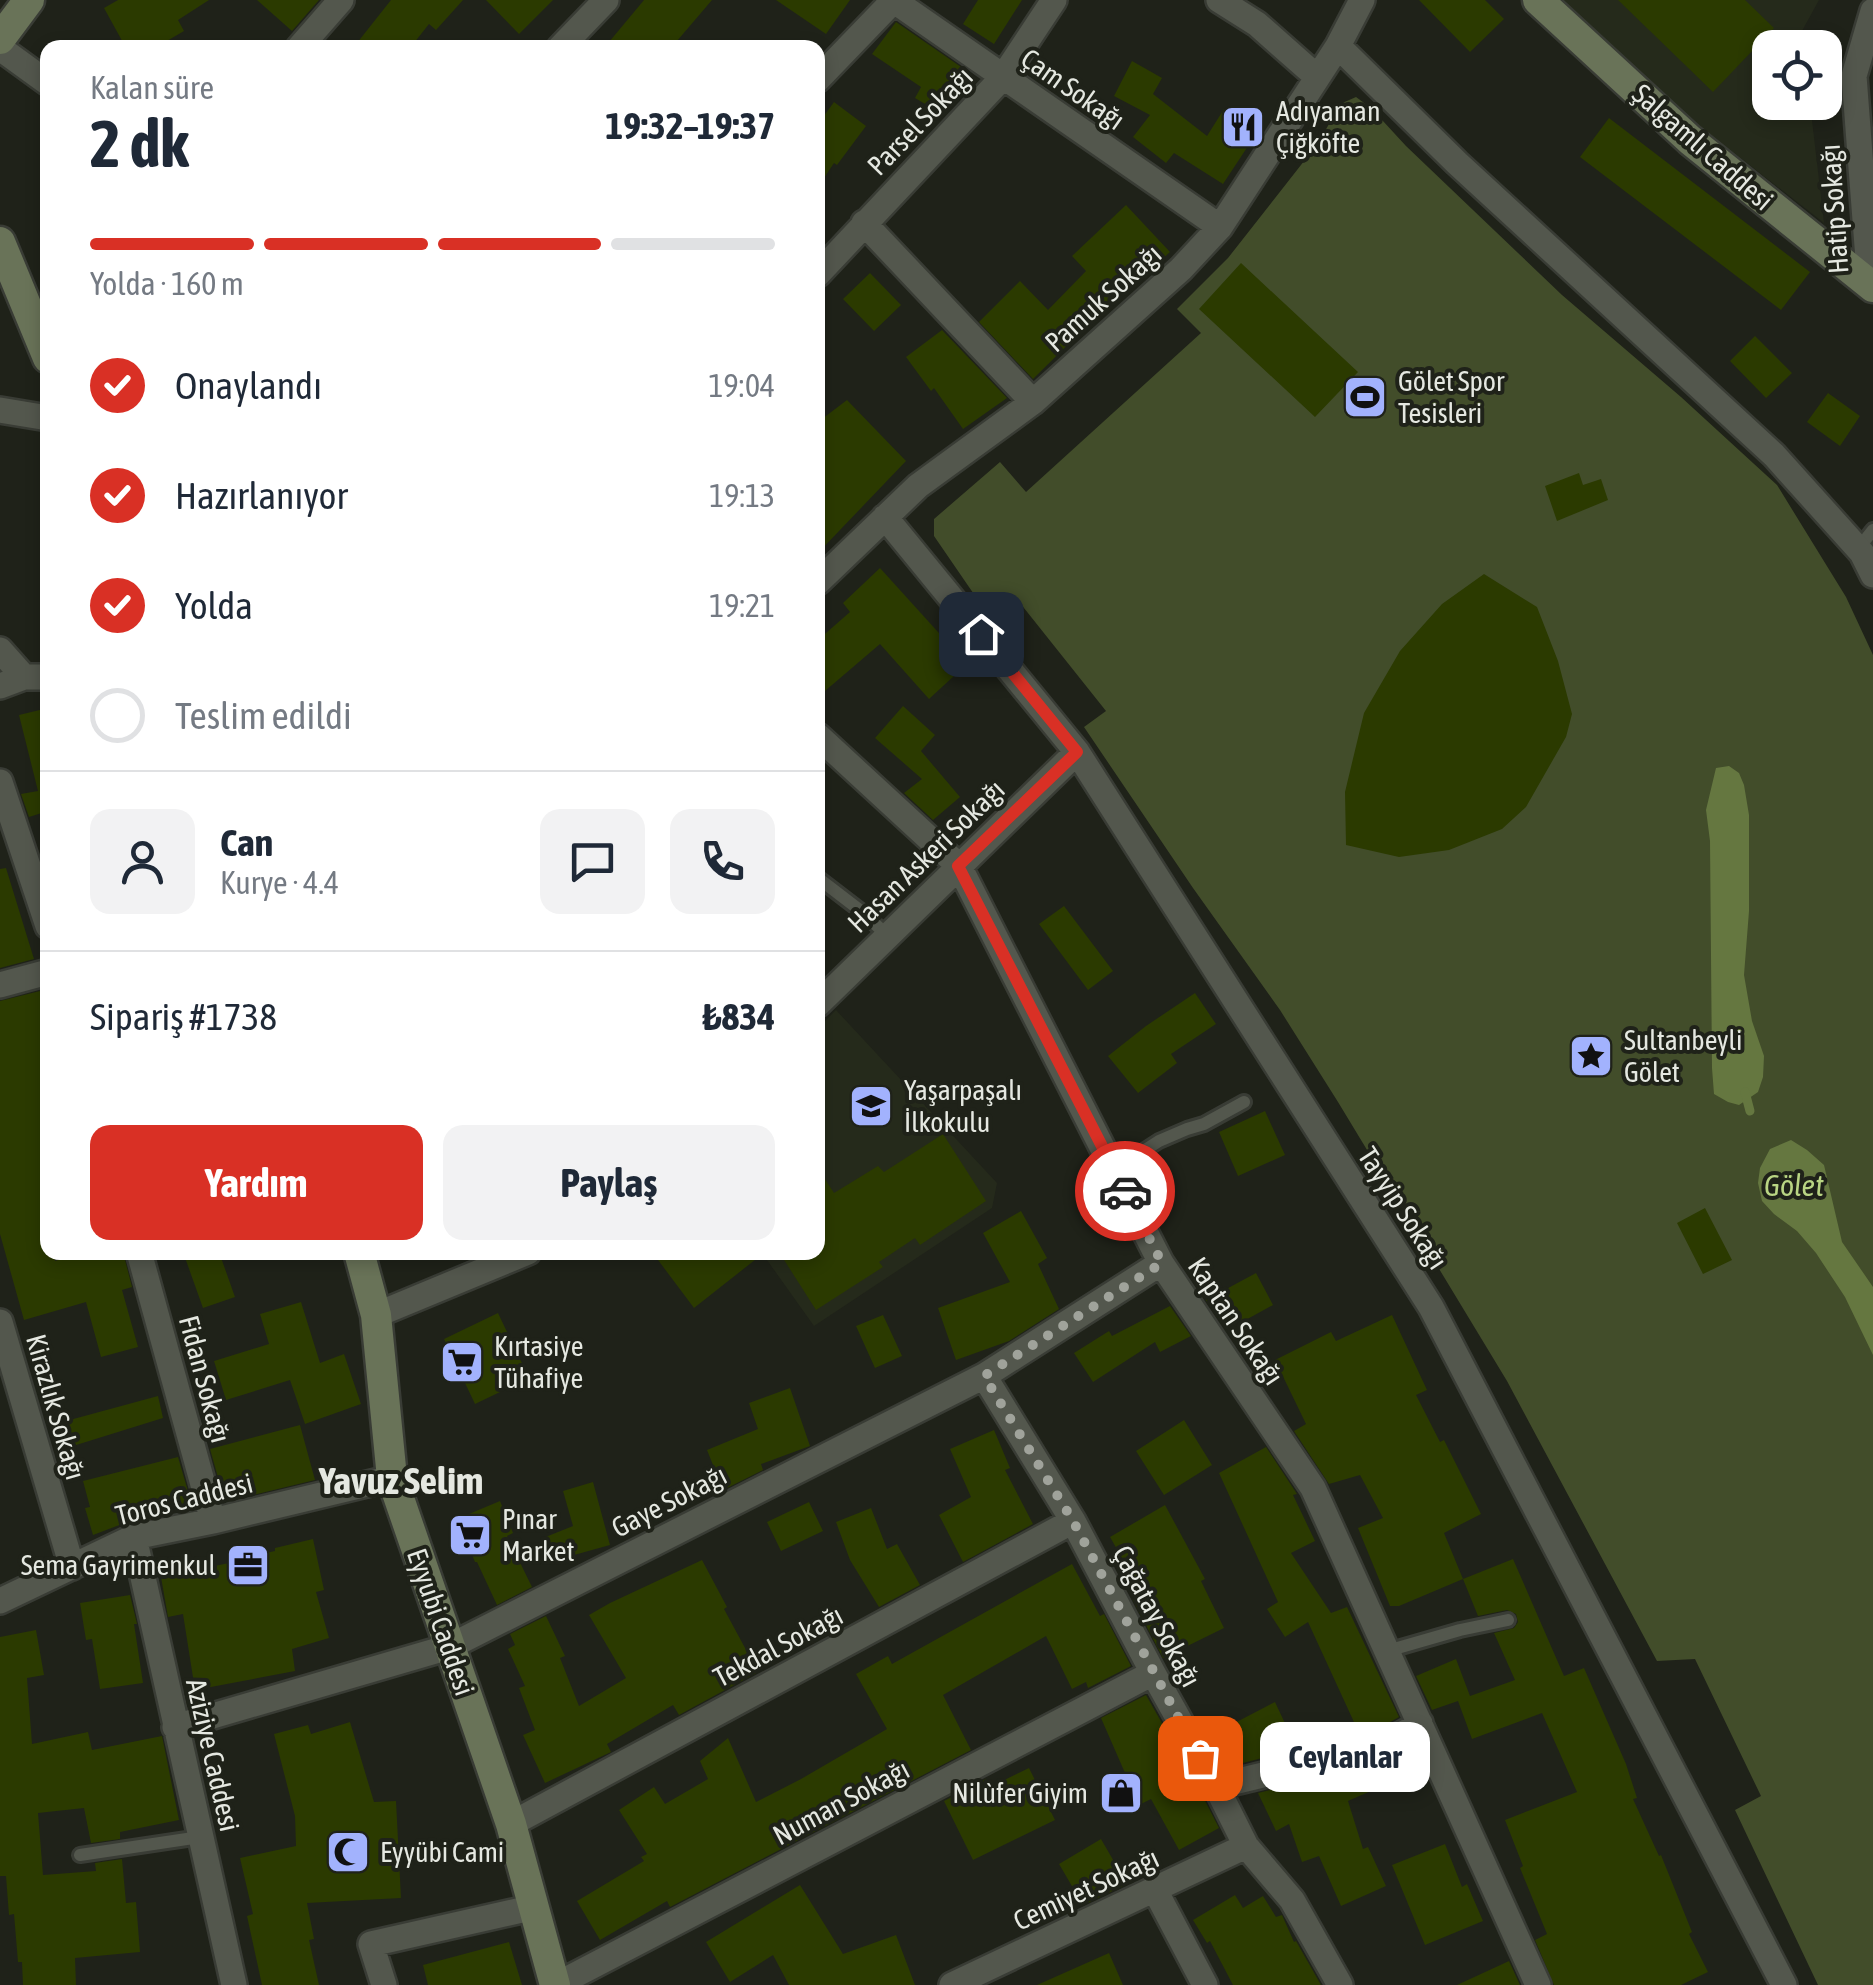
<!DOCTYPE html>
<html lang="tr">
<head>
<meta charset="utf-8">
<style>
	:root { --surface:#fff; --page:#f2f2f3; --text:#1f2937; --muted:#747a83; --line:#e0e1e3; --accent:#d93025 }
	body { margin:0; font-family:"Asap Condensed",sans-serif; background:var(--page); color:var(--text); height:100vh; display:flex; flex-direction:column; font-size:38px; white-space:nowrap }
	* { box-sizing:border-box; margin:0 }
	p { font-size:32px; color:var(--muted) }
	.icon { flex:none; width:55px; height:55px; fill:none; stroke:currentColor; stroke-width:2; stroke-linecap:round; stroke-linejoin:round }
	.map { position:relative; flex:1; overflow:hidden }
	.details { position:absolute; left:40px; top:40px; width:785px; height:1220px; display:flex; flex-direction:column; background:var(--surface); border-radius:20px; box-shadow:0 5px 15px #0003 }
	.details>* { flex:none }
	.controls { position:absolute; left:1752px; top:30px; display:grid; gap:20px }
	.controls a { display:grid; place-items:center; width:90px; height:90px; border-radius:20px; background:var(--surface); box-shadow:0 5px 15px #0003; font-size:50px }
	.pin { position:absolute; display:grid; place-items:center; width:85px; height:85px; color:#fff; margin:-42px; border-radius:20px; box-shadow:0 5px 15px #0006 }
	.courier { position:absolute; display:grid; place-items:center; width:100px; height:100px; margin:-50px; border:8px solid #d93025; border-radius:50%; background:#fff; color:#222; box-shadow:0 2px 12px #0007 }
	.bubble { position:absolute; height:70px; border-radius:20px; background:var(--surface); box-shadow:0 5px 15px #0003; font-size:32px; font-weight:700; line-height:70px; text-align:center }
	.head em { font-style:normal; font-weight:700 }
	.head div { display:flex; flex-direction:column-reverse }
	.head { display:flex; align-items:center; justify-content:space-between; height:170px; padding:0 50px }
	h1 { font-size:65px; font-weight:700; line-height:75px }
	.bar { display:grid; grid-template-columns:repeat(4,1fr); gap:15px 10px; align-content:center; height:120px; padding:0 50px }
	.bar i { height:12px; border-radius:8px; background:var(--line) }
	.bar .on { background:var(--accent) }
	.bar p { grid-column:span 4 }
	.line { display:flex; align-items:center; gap:25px; padding:0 50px; border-top:2px solid var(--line) }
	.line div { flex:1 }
	.round { display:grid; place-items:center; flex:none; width:105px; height:105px; border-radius:20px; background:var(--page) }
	ol { padding:0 50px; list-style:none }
	li { display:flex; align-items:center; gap:30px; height:110px }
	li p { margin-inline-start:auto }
	li .icon { padding:10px; border-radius:50%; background:var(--accent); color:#fff; stroke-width:4 }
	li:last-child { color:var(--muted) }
	li i { width:55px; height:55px; border:5px solid var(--line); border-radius:50% }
	.action { display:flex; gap:20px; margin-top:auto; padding:20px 50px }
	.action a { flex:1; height:115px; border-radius:20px; background:var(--accent); color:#fff; font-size:40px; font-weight:700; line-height:115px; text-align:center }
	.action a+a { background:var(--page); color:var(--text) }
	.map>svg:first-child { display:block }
	.built { fill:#252a1b }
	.green { fill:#424d2a }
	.water { fill:#657740 }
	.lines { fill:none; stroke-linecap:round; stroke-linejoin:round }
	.stream { stroke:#657740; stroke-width:9 }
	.building { fill:#2b3a00 }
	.lane-casing { stroke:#393c35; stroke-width:18 }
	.street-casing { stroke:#393c35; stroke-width:30 }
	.secondary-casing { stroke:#393c35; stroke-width:35 }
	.lane { stroke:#53574d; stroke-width:12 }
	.street { stroke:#53574d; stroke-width:25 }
	.secondary { stroke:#697358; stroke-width:30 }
	.done { stroke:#a0a39b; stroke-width:10; stroke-dasharray:0 18 }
	.route { stroke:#d93025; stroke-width:12 }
	.labels { text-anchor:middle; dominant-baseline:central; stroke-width:8; stroke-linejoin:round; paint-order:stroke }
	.street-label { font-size:28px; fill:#e5e8e1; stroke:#1f2219 }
	.poi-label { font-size:28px; fill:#e5e8e1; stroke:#1f2219; text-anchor:start }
	.water-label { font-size:30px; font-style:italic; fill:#b9d583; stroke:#1f2219 }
	.district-label { font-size:38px; font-weight:bold; fill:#e5e8e1; stroke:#1f2219 }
</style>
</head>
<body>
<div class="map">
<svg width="1873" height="1985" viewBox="0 0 1873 1985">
	<rect width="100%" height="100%" fill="#1f2219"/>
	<path class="built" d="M1561 0H1819L1802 31 1804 47 1770 48V102L1810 103 1824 223 1674 106Z
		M836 1010 997 1183 992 1208 814 1326 762 1253 818 1252V1028Z"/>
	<path class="green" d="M1356 97 1371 108 1406 146 1562 295 1681 397 1777 485 1846 597 1873 655V1985H1818L1735 1810 1761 1796 1695 1659 1657 1661 1507 1381 1338 1102 1280 1010 1193 888 1084 727 1106 711 1016 598 993 622 934 536V519L1000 462 1026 492 1201 333 1177 309 1228 258 1319 142 1340 104Z"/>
	<path class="water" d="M1729 766 1739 773 1744 785 1749 815V911L1744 975 1752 1021 1764 1056 1763 1077 1758 1092 1739 1105 1728 1102 1714 1094 1712 1068 1710 841 1706 810 1716 768Z
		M1791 1140 1807 1150 1824 1165 1842 1242 1873 1287V1355L1845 1297 1816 1253 1797 1231 1774 1214 1762 1201 1758 1183 1760 1168 1770 1149Z"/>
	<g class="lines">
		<path class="stream" d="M1745 1092 1750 1111"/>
	</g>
	<path class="building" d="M118 0H209L178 20 184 31 155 48H126L104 8Z
		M257 0H319L292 31Z
		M391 0H463L436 30 429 24 410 48H353Z
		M486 0H553L519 34Z
		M644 0H712L671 48H604Z
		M776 0H850L826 34Z
		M978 0H1022L994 44 963 24Z
		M1419 0H1485L1504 19 1470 52Z
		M1618 0H1745L1774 28 1713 92Z
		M896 22 961 67 937 111 915 98 921 87 872 54Z
		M1132 61 1162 78 1153 94 1207 136 1224 109 1258 131 1223 184 1174 153 1166 163 1133 137 1150 115 1114 96Z
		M834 102 866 126 837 165 834 163 818 187V124Z
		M1609 118 1810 272 1781 310 1580 157Z
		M1126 205 1170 252 1115 302 1113 300 1033 379 979 322 1020 281 1048 310 1086 271 1072 256Z
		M1241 263 1358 372 1315 417 1199 309Z
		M870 273 901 305 874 331 843 299Z
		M942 330 1007 398 963 429 934 388 931 391 906 357Z
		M1755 336 1792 373 1766 398 1730 361Z
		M1828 393 1860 416 1840 446 1807 422Z
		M847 400 906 461 818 553V422Z
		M1579 473 1583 485 1601 479 1608 500 1557 521 1545 486Z
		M880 568 967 664 929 699 880 644 818 697V640L850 612 843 603Z
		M1484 574 1537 607 1558 661 1572 714 1566 737 1526 807 1502 829 1449 850 1399 857 1346 845 1345 792 1364 713 1400 651 1442 604Z
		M903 706 935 735 921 751 960 797 933 820 904 793 922 779 875 738Z
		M48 708V811L29 817 21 794 38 791 19 715Z
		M6 868 34 959 0 968V869Z
		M1064 906 1113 971 1088 990 1039 924Z
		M48 989V1252H53L55 1261 84 1252H123L132 1287 122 1290 138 1347 101 1357 86 1302 24 1320 0 1234V1001Z
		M1195 993 1216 1024 1171 1054 1177 1063 1138 1093 1108 1056 1146 1026Z
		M1265 1111 1285 1155 1238 1176 1219 1132Z
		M943 1134 986 1201 920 1245 915 1238 879 1262 883 1267 816 1310 779 1252H818V1168L834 1193 878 1166 884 1172Z
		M1705 1208 1732 1260 1703 1274 1677 1223Z
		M1021 1211 1047 1258 1038 1264 1059 1309 1009 1341 956 1360 938 1308 1010 1282 983 1233Z
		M183 1252H219L235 1297 203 1308Z
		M652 1252H765L694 1308Z
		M1256 1273 1273 1305 1242 1322 1237 1313 1220 1321 1206 1300Z
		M301 1302 320 1363 344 1354 361 1404 305 1424 290 1380 226 1400 214 1361 269 1344 260 1314Z
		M1170 1306 1191 1336 1160 1352 1155 1342 1093 1382 1074 1353 1109 1331 1112 1336Z
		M498 1313 529 1378 475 1404 444 1339Z
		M883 1315 902 1356 875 1368 856 1326Z
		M1392 1315 1427 1390 1416 1395 1440 1442 1444 1440 1481 1514 1444 1533 1463 1579 1399 1606H1390L1358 1528 1383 1518 1360 1475 1329 1484 1294 1431 1306 1424 1275 1360 1331 1332 1336 1341Z
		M790 1388 810 1446 761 1464 763 1470 723 1490 707 1450 758 1429 749 1403Z
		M158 1396 163 1418 73 1446 66 1421Z
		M1184 1420 1212 1465 1164 1495 1136 1451Z
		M300 1425 315 1480 228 1501 227 1494 223 1495 210 1449Z
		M994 1430 1010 1468 1005 1470 1033 1524 963 1562 939 1515 971 1497 950 1449Z
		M1266 1447 1297 1494 1293 1495 1315 1541 1291 1553 1331 1613 1347 1607 1399 1717 1390 1722 1359 1733 1308 1622 1285 1637 1267 1609 1278 1602 1219 1473Z
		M178 1457 192 1505 130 1521 93 1535 85 1508 90 1507 83 1481Z
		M593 1482 610 1545 556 1560 543 1538 573 1526 563 1491Z
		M500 1501 513 1533 507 1536 532 1587 497 1605 477 1562H475L457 1519Z
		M809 1502 823 1531 781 1551 767 1522Z
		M1165 1505 1205 1579 1201 1581 1224 1628 1163 1658 1133 1600 1143 1595 1110 1537Z
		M871 1508 887 1549 897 1544 920 1585 879 1607 850 1560 836 1522Z
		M313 1539 324 1590 316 1592 329 1638 292 1649 295 1671 195 1690 183 1614 168 1617 161 1577 229 1563V1561L275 1551V1548Z
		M1513 1559 1564 1676 1584 1668 1626 1764 1637 1798 1633 1799 1659 1856 1661 1855 1692 1932 1689 1934 1708 1972 1681 1985H1554L1535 1940 1547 1934 1520 1868 1523 1866 1505 1820 1577 1792 1542 1713 1472 1739 1458 1701 1432 1710 1416 1676 1456 1659 1470 1696 1515 1680 1494 1633 1514 1628 1518 1622 1516 1614 1507 1610 1478 1616 1463 1579Z
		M702 1560 727 1607 724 1609 758 1672 679 1715 673 1705 607 1744 611 1752 545 1783 523 1735 535 1730 519 1688 525 1686 508 1649 515 1645 510 1634 546 1616 565 1656 560 1658 579 1706 626 1678 589 1615 610 1603Z
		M1072 1564 1100 1616 1104 1614 1131 1666 1088 1688 1086 1682 1072 1689 1046 1636 943 1695 971 1750 670 1907 667 1901 600 1940 577 1901 644 1861 641 1857 647 1854 619 1810 654 1787 665 1804 708 1779 700 1761 728 1738 756 1802 801 1779 887 1729 856 1674 888 1656 892 1664Z
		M130 1595 137 1624H134L143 1683 100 1689 92 1639 86 1640 80 1603Z
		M36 1630 44 1675 27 1678 32 1744 88 1732 92 1750 162 1736 179 1820 120 1832V1839L91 1843 84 1808 38 1813 43 1875 96 1871 95 1863 122 1859 126 1903 136 1902 140 1952 75 1958 76 1985H23L22 1962H18L14 1914 9 1915 6 1876H0V1637Z
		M1146 1695 1171 1739 1164 1743 1190 1797 1200 1791 1219 1828 1179 1850 1151 1799 1139 1805 1101 1718Z
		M1275 1702 1297 1749 1243 1763 1225 1728Z
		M350 1722 374 1802 396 1801 401 1898 307 1903 314 1939 309 1940 319 1985H262L247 1916 253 1914 240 1858 296 1846 295 1816 274 1734 308 1725 311 1734Z
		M1404 1751 1414 1772 1348 1801 1363 1849 1368 1847 1386 1886 1341 1906 1319 1856 1302 1862 1289 1824 1276 1831 1258 1793 1361 1767Z
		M1029 1768 1055 1820 973 1860 944 1801 986 1779 990 1787Z
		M1101 1839 1127 1884 1083 1905 1059 1864Z
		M1445 1844 1462 1887 1467 1884 1483 1921 1425 1945 1392 1865Z
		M800 1885 843 1954 896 1935 915 1985H789L773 1955 730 1982 706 1942Z
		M1235 1895 1243 1908 1263 1896 1276 1917 1282 1915 1294 1942 1296 1941 1321 1985H1233L1210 1941 1207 1943 1193 1920Z
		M509 1942 522 1985H428L423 1965Z
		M1109 1953 1123 1985H1037Z
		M1509 1961 1520 1985H1457Z"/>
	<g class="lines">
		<g class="lane-casing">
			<path id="lane" d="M1858 549 1873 530
				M818 878 861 911 888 936
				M1114 1170 1159 1141 1187 1129 1204 1124 1244 1102
				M1387 1651 1460 1630 1508 1620
				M80 1855 200 1837"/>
		</g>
		<g class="street-casing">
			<path id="street" d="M893 0 1220 227
				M1219 0 1257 24 1317 77
				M1338 46 1457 163 1774 455 1862 553 1873 575
				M0 48 48 83
				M299 48 341 0
				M560 48 606 0
				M818 79 894 0
				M864 223 1033 402
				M818 274 1003 77 1054 0
				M1870 285 1854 76 1873 11
				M0 410 48 418
				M885 517 1077 752 1431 1307 1784 1985
				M818 582 918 486 1033 402 1181 269 1220 227 1338 46 1362 0
				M0 650 24 677
				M0 686 24 677H48
				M818 736 959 866 1161 1263 1313 1488 1538 1985
				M0 782 48 926
				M0 985 48 972
				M818 1004 1077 752
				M139 1252 213 1521
				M376 1315 528 1252
				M0 1322 72 1567
				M984 1376 1073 1521 1153 1673 1216 1786 1246 1846 1292 1900 1340 1985
				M134 1537 234 1985
				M0 1601 134 1537 213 1521 392 1478
				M175 1727 449 1647 984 1376 1161 1263
				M1216 1786C1250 1779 1283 1770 1316 1761 1348 1753 1394 1744 1420 1723
				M511 1824 1073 1521
				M1155 1890 1205 1985
				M384 1985 371 1944 535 1907
				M556 1985 1153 1673
				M952 1985 1246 1846"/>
		</g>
		<g class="secondary-casing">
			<path id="secondary" d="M1538 0 1690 140 1873 287
				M0 39 29 0
				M0 242 48 358
				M359 1252 376 1315 392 1478 511 1824 555 1985"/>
		</g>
		<use href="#lane" class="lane"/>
		<use href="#street" class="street"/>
		<use href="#secondary" class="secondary"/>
	</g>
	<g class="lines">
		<path class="done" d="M1125 1191 1162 1263 984 1376 1073 1521 1200 1758"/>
		<path class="route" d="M981 634 1077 752 958 866 1125 1191"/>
	</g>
	<defs>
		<g id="restaurant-square" transform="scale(2.25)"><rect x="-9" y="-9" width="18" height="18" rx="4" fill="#a2b2fd" stroke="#1f2219"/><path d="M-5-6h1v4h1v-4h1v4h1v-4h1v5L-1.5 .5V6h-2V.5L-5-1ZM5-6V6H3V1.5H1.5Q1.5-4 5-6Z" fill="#111"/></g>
		<g id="stadium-square" transform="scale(2.25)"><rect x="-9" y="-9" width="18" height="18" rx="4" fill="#a2b2fd" stroke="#1f2219"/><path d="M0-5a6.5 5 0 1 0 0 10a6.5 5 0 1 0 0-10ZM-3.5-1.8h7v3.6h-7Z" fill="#111"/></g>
		<g id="sight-square" transform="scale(2.25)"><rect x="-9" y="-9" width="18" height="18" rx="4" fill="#a2b2fd" stroke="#1f2219"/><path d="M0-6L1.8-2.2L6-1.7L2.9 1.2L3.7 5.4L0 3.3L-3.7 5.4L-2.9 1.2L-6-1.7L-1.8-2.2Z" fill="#111"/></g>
		<g id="school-square" transform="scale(2.25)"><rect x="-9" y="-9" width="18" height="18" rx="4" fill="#a2b2fd" stroke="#1f2219"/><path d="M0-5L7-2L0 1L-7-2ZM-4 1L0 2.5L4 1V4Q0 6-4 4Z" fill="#111"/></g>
		<g id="supermarket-square" transform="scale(2.25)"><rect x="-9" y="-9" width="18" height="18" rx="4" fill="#a2b2fd" stroke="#1f2219"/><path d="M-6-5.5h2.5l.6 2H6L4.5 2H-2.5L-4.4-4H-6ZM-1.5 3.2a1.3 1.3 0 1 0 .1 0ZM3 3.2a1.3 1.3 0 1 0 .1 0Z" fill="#111"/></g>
		<g id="office-square" transform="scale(2.25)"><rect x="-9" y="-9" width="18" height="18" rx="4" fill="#a2b2fd" stroke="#1f2219"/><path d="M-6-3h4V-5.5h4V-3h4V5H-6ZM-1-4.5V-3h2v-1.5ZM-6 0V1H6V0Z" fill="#111"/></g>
		<g id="shop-square" transform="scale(2.25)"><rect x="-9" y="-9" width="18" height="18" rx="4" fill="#a2b2fd" stroke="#1f2219"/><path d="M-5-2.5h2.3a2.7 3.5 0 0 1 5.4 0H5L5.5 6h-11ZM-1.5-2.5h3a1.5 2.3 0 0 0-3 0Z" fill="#111"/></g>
		<g id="mosque-square" transform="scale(2.25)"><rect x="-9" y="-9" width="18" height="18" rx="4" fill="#a2b2fd" stroke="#1f2219"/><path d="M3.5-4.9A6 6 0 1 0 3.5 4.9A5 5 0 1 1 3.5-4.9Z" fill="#111"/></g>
	</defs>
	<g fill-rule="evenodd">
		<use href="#restaurant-square" x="1243" y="127"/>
		<use href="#stadium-square" x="1365" y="397"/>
		<use href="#sight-square" x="1591" y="1056"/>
		<use href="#school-square" x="871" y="1106"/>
		<use href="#supermarket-square" x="462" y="1362"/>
		<use href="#supermarket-square" x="470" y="1535"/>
		<use href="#office-square" x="248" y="1565"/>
		<use href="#shop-square" x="1121" y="1793"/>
		<use href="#mosque-square" x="348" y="1852"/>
	</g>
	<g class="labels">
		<g class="street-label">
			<text transform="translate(1073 89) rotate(35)">Çam Sokağı</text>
			<text transform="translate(920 121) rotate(-46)">Parsel Sokağı</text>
			<text transform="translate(1703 147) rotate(41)">Şalgamlı Caddesi</text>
			<text transform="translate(1834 209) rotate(-94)">Hatip Sokağı</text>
			<text transform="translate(1103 298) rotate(-42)">Pamuk Sokağı</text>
			<text transform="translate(926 856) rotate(-44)">Hasan Askeri Sokağı</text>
			<text transform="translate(1403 1208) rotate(57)">Tayyip Sokağı</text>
			<text transform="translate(1236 1321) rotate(56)">Kaptan Sokağı</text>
			<text transform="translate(205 1379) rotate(75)">Fidan Sokağı</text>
			<text transform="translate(56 1407) rotate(74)">Kirazlık Sokağı</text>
			<text transform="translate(184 1499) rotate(-14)">Toros Caddesi</text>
			<text transform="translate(669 1501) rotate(-27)">Gaye Sokağı</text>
			<text transform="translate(1157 1616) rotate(62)">Çağatay Sokağı</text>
			<text transform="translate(441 1622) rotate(71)">Eyyubi Caddesi</text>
			<text transform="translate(778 1646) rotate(-28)">Tekdal Sokağı</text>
			<text transform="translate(213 1755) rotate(77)">Aziziye Caddesi</text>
			<text transform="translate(841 1802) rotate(-28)">Numan Sokağı</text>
			<text transform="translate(1086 1889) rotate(-25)">Cemiyet Sokağı</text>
		</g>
		<g class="poi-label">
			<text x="1276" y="111">Adıyaman<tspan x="1276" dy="32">Çiğköfte</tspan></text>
			<text x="1398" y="381">Gölet Spor<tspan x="1398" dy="32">Tesisleri</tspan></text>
			<text x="1624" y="1040">Sultanbeyli<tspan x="1624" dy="32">Gölet</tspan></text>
			<text x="904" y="1090">Yaşarpaşalı<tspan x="904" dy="32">İlkokulu</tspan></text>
			<text x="494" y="1346">Kırtasiye<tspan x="494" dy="32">Tühafiye</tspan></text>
			<text x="502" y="1519">Pınar<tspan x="502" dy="32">Market</tspan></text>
			<text x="216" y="1565" text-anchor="end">Sema Gayrimenkul</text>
			<text x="1088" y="1793" text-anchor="end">Nilùfer Giyim</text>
			<text x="380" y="1852">Eyyübi Cami</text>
		</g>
		<g class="water-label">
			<text x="1794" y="1185">Gölet</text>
		</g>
		<g class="district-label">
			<text x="401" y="1480">Yavuz Selim</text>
		</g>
	</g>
</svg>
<div class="controls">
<a><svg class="icon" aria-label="locate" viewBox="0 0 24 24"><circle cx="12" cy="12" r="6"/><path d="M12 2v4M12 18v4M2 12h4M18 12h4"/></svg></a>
</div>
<div class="pin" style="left:1200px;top:1758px;background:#ea580c"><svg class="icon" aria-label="bag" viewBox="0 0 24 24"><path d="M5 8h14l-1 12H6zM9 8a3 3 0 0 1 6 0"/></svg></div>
<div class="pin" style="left:981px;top:634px;background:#1f2937"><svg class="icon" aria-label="home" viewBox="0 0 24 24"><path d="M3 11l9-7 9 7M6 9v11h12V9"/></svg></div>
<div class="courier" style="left:1125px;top:1191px"><svg class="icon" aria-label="car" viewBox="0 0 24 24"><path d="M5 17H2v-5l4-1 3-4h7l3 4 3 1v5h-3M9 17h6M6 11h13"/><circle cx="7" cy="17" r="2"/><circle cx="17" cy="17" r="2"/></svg></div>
<div class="bubble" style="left:1260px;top:1722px;width:170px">Ceylanlar</div>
<section class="details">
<div class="head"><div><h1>2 dk</h1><p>Kalan süre</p></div><em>19:32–19:37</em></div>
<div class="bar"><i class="on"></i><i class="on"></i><i class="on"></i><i></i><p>Yolda · 160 m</p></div>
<ol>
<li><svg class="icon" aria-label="check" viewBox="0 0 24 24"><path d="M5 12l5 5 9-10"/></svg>Onaylandı<p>19:04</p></li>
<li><svg class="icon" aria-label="check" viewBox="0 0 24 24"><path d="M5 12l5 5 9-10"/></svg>Hazırlanıyor<p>19:13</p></li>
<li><svg class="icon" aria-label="check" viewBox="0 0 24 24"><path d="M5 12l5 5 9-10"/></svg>Yolda<p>19:21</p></li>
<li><i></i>Teslim edildi</li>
</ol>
<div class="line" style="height:180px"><a class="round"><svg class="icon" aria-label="person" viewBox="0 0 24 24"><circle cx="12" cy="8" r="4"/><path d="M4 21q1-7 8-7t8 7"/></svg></a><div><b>Can</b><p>Kurye · 4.4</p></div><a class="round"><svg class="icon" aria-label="chat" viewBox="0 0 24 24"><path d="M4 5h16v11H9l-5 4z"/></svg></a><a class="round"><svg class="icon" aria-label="phone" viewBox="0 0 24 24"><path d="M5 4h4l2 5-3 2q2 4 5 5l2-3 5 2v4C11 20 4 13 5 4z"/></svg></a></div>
<div class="line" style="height:130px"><div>Sipariş #1738</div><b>₺834</b></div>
<div class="action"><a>Yardım</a><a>Paylaş</a></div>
</section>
</div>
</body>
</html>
